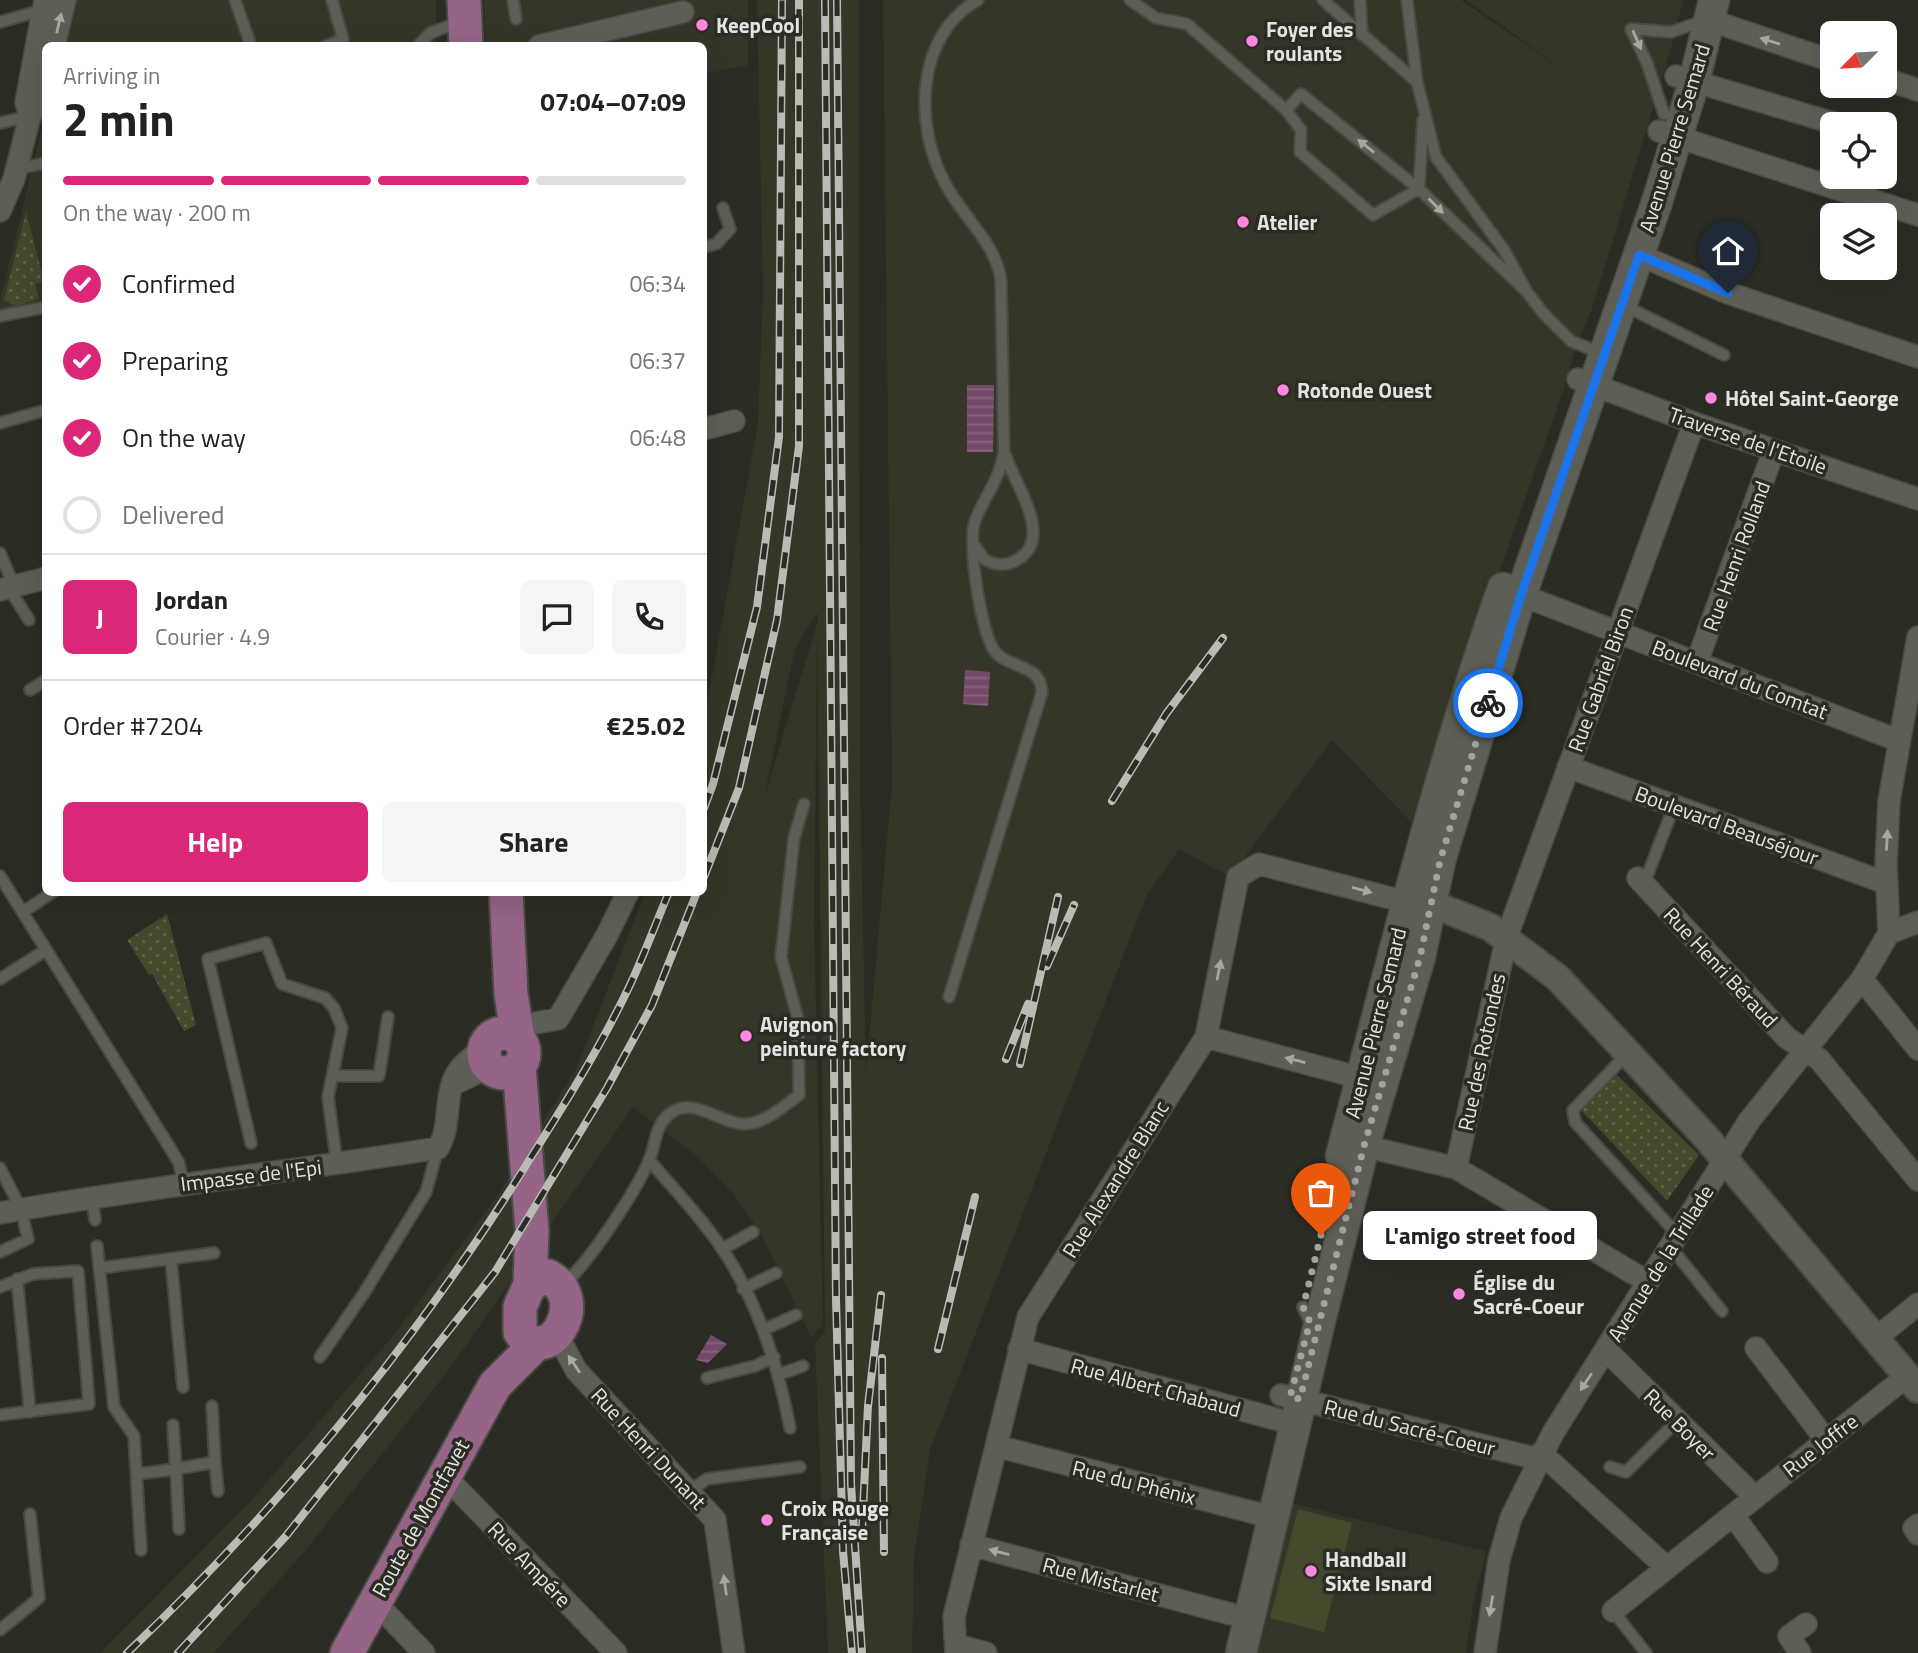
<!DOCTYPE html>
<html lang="en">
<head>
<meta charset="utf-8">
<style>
	:root { --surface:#fff; --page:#f6f6f6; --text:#222; --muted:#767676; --line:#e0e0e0; --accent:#db2777 }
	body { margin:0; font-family:"Titillium Web",sans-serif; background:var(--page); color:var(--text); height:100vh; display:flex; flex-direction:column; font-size:26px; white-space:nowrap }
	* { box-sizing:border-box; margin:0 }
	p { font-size:23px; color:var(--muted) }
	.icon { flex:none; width:38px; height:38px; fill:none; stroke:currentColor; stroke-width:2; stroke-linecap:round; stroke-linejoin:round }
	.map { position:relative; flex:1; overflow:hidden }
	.sheet { position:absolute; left:42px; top:42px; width:665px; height:854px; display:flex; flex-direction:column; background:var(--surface); border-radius:10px; box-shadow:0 7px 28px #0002 }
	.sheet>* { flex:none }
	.needle { width:46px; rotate:246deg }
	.buttons { position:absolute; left:1820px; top:21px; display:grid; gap:14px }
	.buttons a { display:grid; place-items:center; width:77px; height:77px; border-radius:10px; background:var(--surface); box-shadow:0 7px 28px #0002; font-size:35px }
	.pin { position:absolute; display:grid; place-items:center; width:60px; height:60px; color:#fff; margin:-72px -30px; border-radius:50% 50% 50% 0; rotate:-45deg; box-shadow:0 0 7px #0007 }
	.pin .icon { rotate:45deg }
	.courier { position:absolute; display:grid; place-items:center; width:70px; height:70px; margin:-35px; border:5px solid #1a73e8; border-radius:50%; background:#fff; color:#222; box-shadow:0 2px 9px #0007 }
	.bubble { position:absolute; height:49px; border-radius:10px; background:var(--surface); box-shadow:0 7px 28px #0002; font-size:23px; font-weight:700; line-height:49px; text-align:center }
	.overview em { font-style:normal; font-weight:700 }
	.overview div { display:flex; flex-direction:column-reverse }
	.overview { display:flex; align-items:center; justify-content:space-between; height:119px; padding:0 21px }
	h1 { font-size:46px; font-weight:700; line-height:52px }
	.bar { display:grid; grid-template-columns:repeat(4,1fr); gap:10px 7px; align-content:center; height:84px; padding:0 21px }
	.bar i { height:9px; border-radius:5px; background:var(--line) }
	.bar .active { background:var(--accent) }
	.bar p { grid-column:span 4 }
	.line { display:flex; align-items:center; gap:18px; padding:0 21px; border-top:2px solid var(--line) }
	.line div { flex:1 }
	.round { display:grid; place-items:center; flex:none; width:74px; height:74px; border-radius:10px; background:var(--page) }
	ol { padding:0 21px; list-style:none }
	li { display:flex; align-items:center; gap:21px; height:77px }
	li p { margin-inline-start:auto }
	li .icon { padding:7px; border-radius:50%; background:var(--accent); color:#fff; stroke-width:4 }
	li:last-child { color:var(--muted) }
	li i { width:38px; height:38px; border:4px solid var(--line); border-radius:50% }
	.primary-button { display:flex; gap:14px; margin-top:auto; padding:14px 21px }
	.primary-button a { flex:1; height:80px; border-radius:10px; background:var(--accent); color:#fff; font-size:28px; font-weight:700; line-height:80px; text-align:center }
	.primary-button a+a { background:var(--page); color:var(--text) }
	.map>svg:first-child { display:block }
	.built { fill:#353628; fill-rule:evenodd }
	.grass { fill:url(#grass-dots) }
	.pitch { fill:#46482c }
	.water { fill:url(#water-rules) }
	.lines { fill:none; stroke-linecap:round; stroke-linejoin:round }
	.service-casing { stroke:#4a4a44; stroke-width:14 }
	.minor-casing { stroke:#4a4a44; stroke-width:24 }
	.tertiary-casing { stroke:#4a4a44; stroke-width:30 }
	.secondary-casing { stroke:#4a4a44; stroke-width:33 }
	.primary-casing { stroke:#4a4a44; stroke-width:37 }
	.service { stroke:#5d5e55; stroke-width:10 }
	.minor { stroke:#5d5e55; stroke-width:21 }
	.tertiary { stroke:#5d5e55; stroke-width:26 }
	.secondary { stroke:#5d5e55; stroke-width:30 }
	.primary { stroke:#956486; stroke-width:33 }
	.rail-casing { stroke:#babbb5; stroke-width:8 }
	.rail { stroke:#2b2c24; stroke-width:5; stroke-dasharray:16; stroke-linecap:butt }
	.oneway { fill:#a7a8a1 }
	.done { stroke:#a3a49e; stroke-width:7; stroke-dasharray:0 12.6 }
	.route { stroke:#1a73e8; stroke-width:9 }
	.poi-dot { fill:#fd86e1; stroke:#2b2c24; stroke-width:2.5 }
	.labels { text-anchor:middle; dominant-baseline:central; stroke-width:7; stroke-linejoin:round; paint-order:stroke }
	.poi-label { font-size:21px; font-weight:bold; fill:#e3e4df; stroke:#2b2c24; text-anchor:start }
	.street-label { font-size:21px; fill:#e3e4df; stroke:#2b2c24 }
</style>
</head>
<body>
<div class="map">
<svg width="1918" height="1653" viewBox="0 0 1918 1653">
	<defs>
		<pattern id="grass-dots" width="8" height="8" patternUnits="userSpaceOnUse" patternTransform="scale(1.75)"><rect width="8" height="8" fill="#46482c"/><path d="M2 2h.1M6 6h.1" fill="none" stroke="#61624a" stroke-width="1.8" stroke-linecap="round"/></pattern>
		<pattern id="water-rules" width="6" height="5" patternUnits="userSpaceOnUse" patternTransform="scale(1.75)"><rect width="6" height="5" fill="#744a69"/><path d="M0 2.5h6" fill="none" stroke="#88647e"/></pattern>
	</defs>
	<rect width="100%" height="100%" fill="#2b2c24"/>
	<path class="built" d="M73 0H436V45L57 46Z
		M484 0H748V65L704 74V46L486 45Z
		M757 0H859L860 779 866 1073 892 783 883 0H1461L1571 75 1466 0H1683L1670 51 1593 306 1573 356 1567 380 1411 822 1332 740 1230 877 1179 849 1147 895 930 1450 914 1557 912 1653H828L815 1343 825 1332 817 628 814 923 823 1325 811 1337 760 1232 733 1194 699 1158 633 1107 448 1371 305 1551 214 1653H100L250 1502 397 1331 498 1195 577 1067 645 893 704 892V720L758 423 763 292ZM817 613 818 621 764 798 795 648Z
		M45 114V314L0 324V302Z
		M1291 1503 1486 1551 1473 1605 1466 1653H1253Z"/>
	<path class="grass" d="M26 212 44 281 35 284 39 299 16 306 4 300Z
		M167 914 196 1025 184 1031 152 974 149 975 127 940Z
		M1615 1073 1699 1155 1667 1201 1581 1110 1583 1103Z"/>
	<path class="pitch" d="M1298 1509 1352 1523 1324 1632 1270 1618Z"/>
	<path class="water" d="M967 385H994L993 452H967Z
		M965 670 990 672 988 706 963 704Z
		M711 1335 727 1344 708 1363 696 1360Z"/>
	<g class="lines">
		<g class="service-casing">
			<path id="service" d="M235 0 251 46
				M513 0 516 19
				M1130 0 1156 18 1187 24 1286 110
				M1323 0 1417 82 1436 157 1504 250 1527 292 1543 313 1571 341 1603 354
				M1360 0 1362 35
				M1407 0 1417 82
				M0 22 43 10
				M326 46 343 39 332 0
				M418 46 430 33 460 22
				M1664 114 1647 63 1631 29 1671 32 1706 20
				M0 123 30 116
				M16 169 46 163
				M1419 189 1301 94 1286 110 1301 130 1300 152 1373 215 1419 189 1527 292
				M1419 189 1423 120
				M704 247 716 244 730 229 723 208
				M1623 305 1724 355
				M0 316 46 307
				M0 423 46 410
				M975 546 984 559C994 565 1005 566 1015 561 1057 540 1014 484 1006 456
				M0 553 14 586
				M9 588 29 620
				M30 690 46 680
				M0 876 170 1148 179 1163 183 1182
				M1644 884 1674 806
				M23 912 53 892
				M0 979 46 950
				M949 997 1042 692C1041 664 1011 669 996 653 981 636 967 541 975 521 984 497 1000 479 1004 452L1001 281C997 244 961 215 945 183 914 126 915 35 978 0
				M1627 1054 1573 1110 1575 1122 1677 1234
				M333 1076H379L388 1017
				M251 1143 208 959 266 943 282 984 325 998 334 1008 342 1028 328 1097 337 1165
				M649 1160C673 1188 700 1216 721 1247 757 1300 778 1365 790 1428
				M0 1168 21 1209 28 1239 0 1252
				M92 1198 95 1220
				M97 1246 114 1407 134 1436 141 1550
				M1670 1246 1722 1311
				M722 1249 753 1232
				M171 1259 183 1387
				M100 1268 214 1253
				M17 1279 30 1412
				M562 1285C587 1267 638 1188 650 1158 656 1143 655 1127 668 1115 692 1094 718 1123 743 1124 763 1125 784 1106 799 1095L798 1019 781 957 794 838 804 804
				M0 1287 33 1274 78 1271 89 1404 0 1415
				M743 1289 776 1273
				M1303 1307 1310 1322 1309 1327
				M763 1330 796 1315
				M320 1357 364 1293 426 1192 438 1148
				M780 1374 803 1366
				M707 1378 755 1366 774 1357
				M212 1406 215 1462
				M173 1425 176 1469 215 1462 218 1491
				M1610 1467 1626 1472 1677 1421
				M137 1474 176 1469 179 1529
				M689 1491 707 1479 800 1467
				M1613 1611 1646 1653
				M0 1630 39 1598 30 1514"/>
		</g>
		<g class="minor-casing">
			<path id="minor" d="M1709 20 1832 61
				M54 46 65 0
				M539 46 683 12
				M1676 76 1837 124
				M1885 79 1918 90
				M30 116 26 102 45 0
				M1659 131 1918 215
				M0 211 14 179 30 116 40 102 46 80
				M1639 255 1728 293 1918 357
				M1578 379 1694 423 1918 499
				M704 429 734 421
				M0 590 46 578
				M1508 590 1897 740
				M1697 662 1774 450
				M1568 767 1886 883
				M1638 878 1787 1038 1819 1059 1918 1180
				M1889 933 1886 864 1889 801 1918 637
				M1862 979 1918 1049
				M518 1026 558 1019 607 935 628 892
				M1206 1037 1361 1078
				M456 1083 489 1067
				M1351 1143 1456 1168 1648 1282
				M1456 1168 1507 936 1694 423
				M0 1213C145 1187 292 1172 438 1148 452 1126 443 1097 457 1073 463 1063 475 1055 485 1047
				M557 1334 576 1370 715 1520 734 1653
				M1876 1338 1918 1304
				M1756 1348 1826 1440
				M1019 1349 1294 1424
				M1606 1350 1755 1497
				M1281 1395 1538 1459
				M996 1446 1271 1517
				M1541 1453 1666 1567
				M444 1475 616 1653
				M1733 1515 1767 1562
				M1918 1525 1914 1528 1918 1534
				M971 1545 1231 1614
				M375 1602 424 1653
				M1613 1611 1907 1376
				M956 1645 986 1653
				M956 1653 954 1617 1028 1317 1206 1037 1238 877 1259 864 1406 902
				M1485 1653 1499 1560 1511 1518 1553 1433 1749 1121 1862 979 1889 933 1918 922
				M1800 1653 1789 1636 1806 1624"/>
		</g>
		<g class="tertiary-casing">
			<path id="tertiary" d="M1411 902 1422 900 1490 927 1558 978 1705 1136 1918 1389"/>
		</g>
		<g class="secondary-casing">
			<path id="secondary" d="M1341 1156C1391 965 1437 774 1503 588
				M1241 1653 1321 1317 1364 1146 1420 957 1440 861 1521 595 1657 202 1694 82 1714 0"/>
		</g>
		<g class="primary-casing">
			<path id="primary" d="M464 0 466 46
				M506 892 511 994 518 1039
				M484 1053a20 20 0 1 1 40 0a20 20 0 1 1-40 0Z
				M519 1066 532 1231 530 1284
				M548 1276C592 1300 548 1370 520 1332V1307L530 1284Z
				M347 1653 495 1385 536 1344"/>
		</g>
		<use href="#service" class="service"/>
		<use href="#minor" class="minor"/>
		<use href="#tertiary" class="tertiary"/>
		<use href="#secondary" class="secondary"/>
		<use href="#primary" class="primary"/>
		<g class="rail-casing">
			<path id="rail" d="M825 0 836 1299 843 1551 852 1653
				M837 0 851 1484 862 1653
				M1112 801 1166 714 1223 638
				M704 808 713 784 757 607 779 437 782 0
				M704 877 739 788 777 620 799 446V0
				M1047 966 1074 905
				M1006 1059 1028 1004
				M1020 1064 1058 897
				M938 1349 975 1197
				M882 1358 884 1552
				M862 1532 868 1406 881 1295
				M127 1653C283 1505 420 1337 533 1154 568 1099 602 1044 630 985 644 955 656 923 669 892
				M178 1653 286 1536 495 1272 607 1088 652 1005 697 892"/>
		</g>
		<use href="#rail" class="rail"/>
	</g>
	<defs><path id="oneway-solid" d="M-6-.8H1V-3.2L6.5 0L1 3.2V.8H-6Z" transform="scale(1.75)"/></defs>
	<g class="oneway">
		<use href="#oneway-solid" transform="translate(59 23) rotate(-77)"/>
		<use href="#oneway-solid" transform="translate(1637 40) rotate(66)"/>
		<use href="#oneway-solid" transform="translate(1770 41) rotate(-162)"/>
		<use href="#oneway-solid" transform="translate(1366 146) rotate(-141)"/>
		<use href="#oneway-solid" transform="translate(1436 206) rotate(45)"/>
		<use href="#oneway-solid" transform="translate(1887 840) rotate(-87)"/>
		<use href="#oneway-solid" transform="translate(1362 890) rotate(15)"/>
		<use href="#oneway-solid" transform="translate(1219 970) rotate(-79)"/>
		<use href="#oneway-solid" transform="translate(1295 1060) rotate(-166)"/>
		<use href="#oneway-solid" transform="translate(574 1364) rotate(-124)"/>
		<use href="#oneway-solid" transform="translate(1586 1382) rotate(123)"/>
		<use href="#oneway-solid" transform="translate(999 1552) rotate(-165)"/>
		<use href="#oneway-solid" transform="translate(725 1585) rotate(-98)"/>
		<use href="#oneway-solid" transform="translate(1491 1606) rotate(99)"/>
	</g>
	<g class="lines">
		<path class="done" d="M1321 1235 1303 1307 1310 1322 1290 1397 1300 1399 1364 1146 1420 957 1440 861 1488 703"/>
		<path class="route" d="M1488 703 1521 595 1639 255 1728 293"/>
	</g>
	<g class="poi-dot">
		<circle cx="702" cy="25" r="7"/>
		<circle cx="1252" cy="41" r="7"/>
		<circle cx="1243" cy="222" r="7"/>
		<circle cx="1283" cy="390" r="7"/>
		<circle cx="1711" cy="398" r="7"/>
		<circle cx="746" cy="1036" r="7"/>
		<circle cx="1459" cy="1294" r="7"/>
		<circle cx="767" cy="1520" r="7"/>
		<circle cx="1311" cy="1571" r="7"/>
	</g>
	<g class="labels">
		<g class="poi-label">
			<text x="716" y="25">KeepCool</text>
			<text x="1266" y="29">Foyer des<tspan x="1266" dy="24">roulants</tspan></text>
			<text x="1257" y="222">Atelier</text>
			<text x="1297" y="390">Rotonde Ouest</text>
			<text x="1725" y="398">Hôtel Saint-George</text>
			<text x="760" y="1024">Avignon<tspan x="760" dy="24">peinture factory</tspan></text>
			<text x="1473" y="1282">Église du<tspan x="1473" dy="24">Sacré-Coeur</tspan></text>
			<text x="781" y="1508">Croix Rouge<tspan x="781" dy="24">Française</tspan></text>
			<text x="1325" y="1559">Handball<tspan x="1325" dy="24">Sixte Isnard</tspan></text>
		</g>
		<g class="street-label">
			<text transform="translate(1674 138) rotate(-73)">Avenue Pierre Semard</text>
			<text transform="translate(1748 440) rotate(19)">Traverse de l'Etoile</text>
			<text transform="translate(1736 556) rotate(-70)">Rue Henri Rolland</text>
			<text transform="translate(1600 679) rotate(-70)">Rue Gabriel Biron</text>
			<text transform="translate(1740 679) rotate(21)">Boulevard du Comtat</text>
			<text transform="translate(1727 825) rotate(20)">Boulevard Beauséjour</text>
			<text transform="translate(1721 967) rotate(47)">Rue Henri Béraud</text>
			<text transform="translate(1375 1023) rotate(-76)">Avenue Pierre Semard</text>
			<text transform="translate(1481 1052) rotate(-78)">Rue des Rotondes</text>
			<text transform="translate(251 1175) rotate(-7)">Impasse de l'Epi</text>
			<text transform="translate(1115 1179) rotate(-58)">Rue Alexandre Blanc</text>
			<text transform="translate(1660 1263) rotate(-58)">Avenue de la Trillade</text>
			<text transform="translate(1156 1387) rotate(15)">Rue Albert Chabaud</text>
			<text transform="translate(1680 1424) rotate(45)">Rue Boyer</text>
			<text transform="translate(1410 1427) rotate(14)">Rue du Sacré-Coeur</text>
			<text transform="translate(1820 1445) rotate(-38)">Rue Joffre</text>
			<text transform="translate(649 1448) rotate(47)">Rue Henri Dunant</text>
			<text transform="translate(1134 1482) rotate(14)">Rue du Phénix</text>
			<text transform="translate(420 1518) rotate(-61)">Route de Montfavet</text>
			<text transform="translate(530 1564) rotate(46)">Rue Ampére</text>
			<text transform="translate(1101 1579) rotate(15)">Rue Mistarlet</text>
		</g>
	</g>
</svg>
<div class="buttons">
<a><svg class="needle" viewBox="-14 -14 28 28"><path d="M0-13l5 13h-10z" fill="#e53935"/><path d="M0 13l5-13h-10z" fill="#767676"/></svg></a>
<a><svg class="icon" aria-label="locate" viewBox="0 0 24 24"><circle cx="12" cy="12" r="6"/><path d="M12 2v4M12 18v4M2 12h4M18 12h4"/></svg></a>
<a><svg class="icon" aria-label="layers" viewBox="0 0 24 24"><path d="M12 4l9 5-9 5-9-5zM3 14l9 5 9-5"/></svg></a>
</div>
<div class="pin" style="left:1321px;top:1235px;background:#ea580c"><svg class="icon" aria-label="bag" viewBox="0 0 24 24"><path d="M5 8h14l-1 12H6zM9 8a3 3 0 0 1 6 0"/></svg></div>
<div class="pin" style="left:1728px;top:293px;background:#1f2937"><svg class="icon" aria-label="home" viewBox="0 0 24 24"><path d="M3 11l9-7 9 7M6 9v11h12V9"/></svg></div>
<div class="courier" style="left:1488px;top:703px"><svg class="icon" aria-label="bike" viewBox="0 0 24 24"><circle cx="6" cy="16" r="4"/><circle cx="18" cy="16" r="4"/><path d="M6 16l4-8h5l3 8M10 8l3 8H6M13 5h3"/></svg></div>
<div class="bubble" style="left:1363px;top:1211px;width:234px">L'amigo street food</div>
<section class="sheet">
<div class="overview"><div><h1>2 min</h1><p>Arriving in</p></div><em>07:04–07:09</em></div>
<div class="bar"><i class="active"></i><i class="active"></i><i class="active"></i><i></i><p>On the way · 200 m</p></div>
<ol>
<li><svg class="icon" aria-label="check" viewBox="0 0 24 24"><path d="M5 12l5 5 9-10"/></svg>Confirmed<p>06:34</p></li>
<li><svg class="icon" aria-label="check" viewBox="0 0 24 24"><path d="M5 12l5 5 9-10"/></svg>Preparing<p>06:37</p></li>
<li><svg class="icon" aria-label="check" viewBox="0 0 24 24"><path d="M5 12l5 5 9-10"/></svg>On the way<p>06:48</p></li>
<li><i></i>Delivered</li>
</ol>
<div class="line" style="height:126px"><b class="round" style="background:var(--accent);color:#fff">J</b><div><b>Jordan</b><p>Courier · 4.9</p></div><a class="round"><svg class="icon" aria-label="chat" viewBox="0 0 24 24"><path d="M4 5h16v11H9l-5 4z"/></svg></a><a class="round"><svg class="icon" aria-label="phone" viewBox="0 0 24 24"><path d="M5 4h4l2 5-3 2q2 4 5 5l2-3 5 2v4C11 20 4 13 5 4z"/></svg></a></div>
<div class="line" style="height:91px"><div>Order #7204</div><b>€25.02</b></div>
<div class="primary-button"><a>Help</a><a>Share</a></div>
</section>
</div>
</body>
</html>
